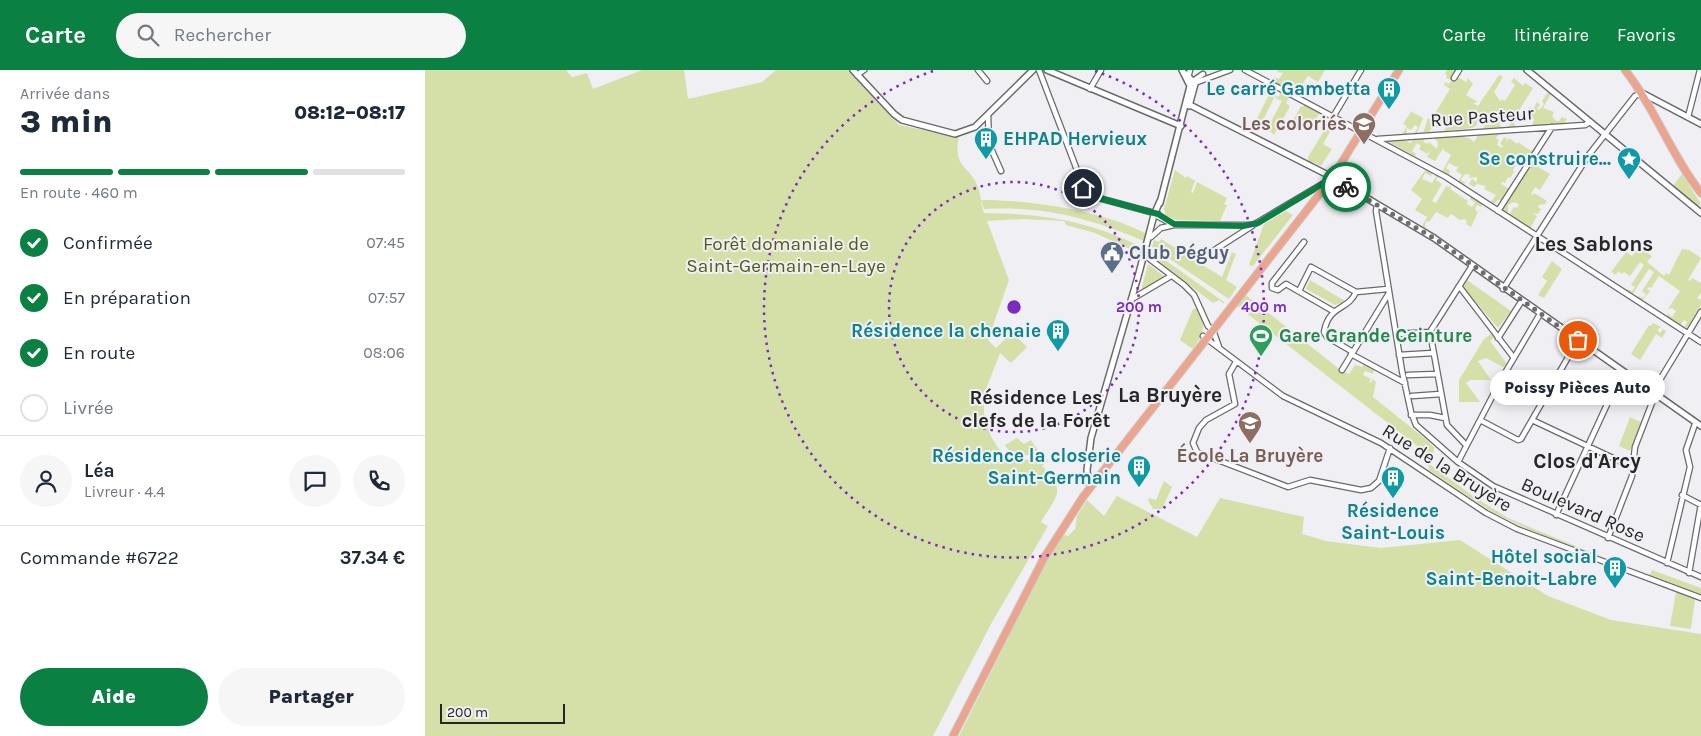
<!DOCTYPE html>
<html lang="fr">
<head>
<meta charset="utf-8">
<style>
	:root { --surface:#fff; --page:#f6f6f7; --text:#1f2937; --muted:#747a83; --line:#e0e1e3; --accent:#0b8043 }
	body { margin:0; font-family:Karla,sans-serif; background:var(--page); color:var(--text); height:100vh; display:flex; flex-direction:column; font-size:19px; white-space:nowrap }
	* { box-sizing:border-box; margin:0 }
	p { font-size:16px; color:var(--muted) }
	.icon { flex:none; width:28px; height:28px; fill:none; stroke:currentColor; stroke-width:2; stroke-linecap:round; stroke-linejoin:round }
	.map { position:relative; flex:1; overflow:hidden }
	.sheet { display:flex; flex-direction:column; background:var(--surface); width:425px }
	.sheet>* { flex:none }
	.scale { position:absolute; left:15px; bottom:12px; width:125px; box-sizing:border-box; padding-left:5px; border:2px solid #262628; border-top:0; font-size:14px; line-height:18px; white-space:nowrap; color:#262628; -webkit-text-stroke:4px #f0eff4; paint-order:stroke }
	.pin { position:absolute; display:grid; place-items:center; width:42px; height:42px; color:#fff; margin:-21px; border:2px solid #fff; border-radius:50%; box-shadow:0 1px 5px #0007 }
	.courier { position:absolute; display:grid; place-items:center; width:50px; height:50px; margin:-25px; border:4px solid #0b8043; border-radius:50%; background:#fff; color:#222; box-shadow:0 1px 6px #0007 }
	.bubble { position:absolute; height:35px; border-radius:18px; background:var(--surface); box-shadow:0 2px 12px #0003; font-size:16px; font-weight:800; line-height:35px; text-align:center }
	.summary em { font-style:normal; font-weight:800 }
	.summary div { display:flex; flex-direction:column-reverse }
	.summary { display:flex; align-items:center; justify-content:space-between; height:85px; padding:0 20px }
	h1 { font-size:32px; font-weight:800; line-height:38px }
	.bar { display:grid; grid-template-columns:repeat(4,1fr); gap:8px 5px; align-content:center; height:60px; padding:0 20px }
	.bar i { height:6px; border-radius:4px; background:var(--line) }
	.bar .selected { background:var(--accent) }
	.bar p { grid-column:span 4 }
	.line { display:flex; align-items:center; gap:12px; padding:0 20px; border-top:1px solid var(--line) }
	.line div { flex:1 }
	.round { display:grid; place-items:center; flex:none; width:52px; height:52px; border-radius:26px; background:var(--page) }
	ol { padding:0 20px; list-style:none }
	li { display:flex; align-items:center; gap:15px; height:55px }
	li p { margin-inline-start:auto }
	li .icon { padding:5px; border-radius:50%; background:var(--accent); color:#fff; stroke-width:4 }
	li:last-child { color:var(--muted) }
	li i { width:28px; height:28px; border:2px solid var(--line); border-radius:50% }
	.cta { display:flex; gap:10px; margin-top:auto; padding:10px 20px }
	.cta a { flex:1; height:58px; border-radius:30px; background:var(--accent); color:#fff; font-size:20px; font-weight:800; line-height:58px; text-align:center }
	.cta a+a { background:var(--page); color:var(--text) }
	header { display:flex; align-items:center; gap:30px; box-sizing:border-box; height:70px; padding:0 25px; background:var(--accent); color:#fff }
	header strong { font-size:24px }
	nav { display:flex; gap:28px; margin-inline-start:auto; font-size:18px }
	.search { width:350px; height:45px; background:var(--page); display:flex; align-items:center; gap:12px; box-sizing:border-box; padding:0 18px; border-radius:28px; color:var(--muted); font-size:19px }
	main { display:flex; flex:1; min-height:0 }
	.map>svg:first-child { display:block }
	.green { fill:#d5e0a8 }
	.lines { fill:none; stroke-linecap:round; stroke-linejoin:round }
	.minor-casing { stroke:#69686d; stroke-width:7 }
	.tertiary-casing { stroke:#69686d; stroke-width:8 }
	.primary-casing { stroke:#cbcbcb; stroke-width:9 }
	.minor { stroke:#fff; stroke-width:4.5 }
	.tertiary { stroke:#fff; stroke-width:5 }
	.primary { stroke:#eba58e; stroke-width:7 }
	.done { stroke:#6d6c6f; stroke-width:5; stroke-dasharray:0 9 }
	.route { stroke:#0b8043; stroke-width:6 }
	.ring { fill:none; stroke:#7b2cbf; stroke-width:2.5; stroke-dasharray:2.5 5 }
	.labels { text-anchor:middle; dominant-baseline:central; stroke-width:4; stroke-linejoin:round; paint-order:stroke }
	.culture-label { font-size:19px; font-weight:bold; fill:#0d838f; stroke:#f0eff4; text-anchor:end }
	.street-label { font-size:19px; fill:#262628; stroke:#f0eff4 }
	.education-label { font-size:19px; font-weight:bold; fill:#785e54; stroke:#f0eff4; text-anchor:end }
	.park-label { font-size:19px; fill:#515a19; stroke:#f0eff4 }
	.service-label { font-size:19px; font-weight:bold; fill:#4e5e75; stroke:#f0eff4; text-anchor:start }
	.leisure-label { font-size:19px; font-weight:bold; fill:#27864d; stroke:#f0eff4; text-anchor:start }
	.neighbourhood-label { font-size:20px; font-weight:bold; fill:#262628; stroke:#f0eff4 }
	.quarter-label { font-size:21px; font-weight:bold; fill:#262628; stroke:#f0eff4 }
	.centre { fill:#7b2cbf; stroke:#f0eff4; stroke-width:2.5 }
	.ring-label { font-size:15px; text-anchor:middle; font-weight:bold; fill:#7b2cbf; stroke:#f0eff4; stroke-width:4; stroke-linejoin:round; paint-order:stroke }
</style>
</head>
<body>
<header>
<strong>Carte</strong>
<div class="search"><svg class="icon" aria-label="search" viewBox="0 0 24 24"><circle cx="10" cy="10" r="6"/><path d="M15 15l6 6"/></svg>Rechercher</div>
<nav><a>Carte</a><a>Itinéraire</a><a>Favoris</a></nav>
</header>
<main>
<section class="sheet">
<div class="summary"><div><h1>3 min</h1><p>Arrivée dans</p></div><em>08:12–08:17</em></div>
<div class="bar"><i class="selected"></i><i class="selected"></i><i class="selected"></i><i></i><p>En route · 460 m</p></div>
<ol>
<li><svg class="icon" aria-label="check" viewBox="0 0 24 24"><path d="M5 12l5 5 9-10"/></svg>Confirmée<p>07:45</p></li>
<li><svg class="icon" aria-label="check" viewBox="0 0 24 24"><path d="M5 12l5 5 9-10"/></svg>En préparation<p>07:57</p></li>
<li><svg class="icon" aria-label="check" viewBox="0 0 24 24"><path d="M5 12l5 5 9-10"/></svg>En route<p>08:06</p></li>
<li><i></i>Livrée</li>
</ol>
<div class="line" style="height:90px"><a class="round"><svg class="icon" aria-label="person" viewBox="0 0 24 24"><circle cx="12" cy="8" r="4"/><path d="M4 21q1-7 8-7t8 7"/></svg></a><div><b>Léa</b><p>Livreur · 4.4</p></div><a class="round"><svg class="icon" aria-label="chat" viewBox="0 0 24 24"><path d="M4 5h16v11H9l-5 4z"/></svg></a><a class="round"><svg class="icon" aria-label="phone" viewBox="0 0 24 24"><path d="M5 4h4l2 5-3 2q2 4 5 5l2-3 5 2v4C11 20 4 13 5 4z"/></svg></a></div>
<div class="line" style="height:65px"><div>Commande #6722</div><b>37.34 €</b></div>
<div class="cta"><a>Aide</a><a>Partager</a></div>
</section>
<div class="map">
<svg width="1276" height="666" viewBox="0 0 1276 666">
	<rect width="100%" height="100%" fill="#f0eff4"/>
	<path class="green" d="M0 0H141L147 7 162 3 168 19 217 0H259L263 29 337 12 351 0H423L474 55 534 67C527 100 547 95 554 120 556 128 556 135 559 143 620 144 661 150 717 177L714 183 670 163 641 155 639 151 599 149 562 151 584 210 563 270 571 278 587 262 602 277 586 293 575 283C563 316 550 333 567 368 572 376 576 384 585 388 597 393 611 386 623 391L617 396C642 421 632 425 616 452L623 456 566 554 508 666H0Z
		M854 0H900L893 12 883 6 878 13 881 15 888 12 881 24 879 22 877 25 879 28 847 11 849 7 854 9 858 3 852 2Z
		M1022 0H1032L1027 7 1029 9 1034 2 1036 4 1033 7 1041 12 1043 8 1048 14 1041 25 1053 32 1048 33 1053 36 1074 5 1078 7 1069 22 1075 31 1077 29 1080 31 1090 15 1086 12 1089 8 1098 16 1100 13 1108 18 1093 42 1098 46 1104 37 1108 39 1112 32 1115 35 1112 39 1114 40 1119 34 1117 31 1123 22 1126 24 1118 38 1129 42 1127 46 1131 51H1134L1137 47 1142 49 1139 53 1107 56 1109 49 1106 47 1104 51 1098 47 1095 51 1092 49 1089 53 1091 57H1083L1087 51 1083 49 1080 53 1076 51 1074 54 1077 58 1058 59 1060 55H1068L1072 50 1062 45 1058 51 1054 48 1051 56 1047 58 1019 61 1023 54 1019 51 1015 57H1009L1018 40 1004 62 998 63 1003 48 1006 50 1025 19 1019 15 1020 12 1024 14 1027 10 1021 8 1022 5 1020 4Z
		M846 16 851 19 849 24 853 27 852 29 850 26 834 58 828 56 844 25 839 22Z
		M856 22 865 26 861 33 865 36 849 65 846 62 841 61 857 31 852 29Z
		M880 34 895 42 885 60 877 56 875 59 866 54 876 36 878 37Z
		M983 40 998 48 992 63 989 64 993 57 990 55 986 60 982 58 981 61 983 64H977L982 56 978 54 986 42Z
		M904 53 907 58 898 74 907 79 896 96 888 92 887 94 883 92V87Z
		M1075 63 1071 68 1074 70 1072 75 1077 78 1078 76 1075 74 1079 67 1082 69 1081 73 1084 68 1092 74 1093 72 1106 81 1111 77 1104 88 1099 85 1092 93 1088 91 1087 93 1091 95 1088 100 1089 102 1085 108 1083 107 1080 113 1078 112 1076 114 1084 119 1077 130H1073L1068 135 1065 133 1071 125 1059 119 1061 116 1052 114 1049 117 1044 114 1047 109 1052 112V107L1044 108 1045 105 1042 104 1039 105 1036 110 1041 113 1036 114 1033 112 1037 105 1031 101 1034 96 1031 97 1024 93 1021 98 1025 101 1023 106 1017 102 1026 85 1018 80 1019 77 1010 91 1002 87 1006 80 1002 84 994 79 996 76 992 73 987 81 991 84 990 86 962 71 983 69 981 71 986 73 989 68 1001 67 998 72 1003 74 1004 72 1012 79 1013 72 1007 67 1040 65V68H1044L1049 72 1054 64Z
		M1107 93 1125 104 1115 120 1110 117 1106 124 1108 125 1109 123 1122 131 1120 134 1114 135 1113 137 1116 139 1113 144 1107 143 1112 146 1105 159 1084 145 1089 137 1092 138 1094 134 1089 132 1083 135V144L1077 140Z
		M1001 99 1008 102 1006 106 1000 103 997 109 1007 113 1012 105 1014 106 1011 110 1017 114 1007 131 1011 133 1021 116 1024 117 1026 114 1025 119 1043 131 1042 134 1047 137 1050 133 1045 129 1046 127 1058 134 1056 137 1052 135 1050 139 1052 142 1056 140 1053 142 1046 157 1041 154 1042 151 1040 149 1035 150 1026 144 1023 148 1011 142 1004 152 1001 151 1000 158 997 156 1002 147 990 140 997 129 986 120Z
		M750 100 761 108 762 106 770 111 766 122 768 123 772 112 802 128 799 134 802 135 795 151 752 150 741 146 739 139Z
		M1257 104 1276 134 1273 136 1248 116Z
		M556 130C606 130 675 140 720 163L719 171C664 148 619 136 559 139Z
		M861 141 868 145 828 196 824 195 839 154Z
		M736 169 797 207 807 182 811 184 801 210 812 217 804 229 727 177 729 170 734 172Z
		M1217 174V180L1227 186 1222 192 1239 206 1241 203 1244 205 1257 179 1264 180 1276 188 1263 210 1265 211 1267 208 1276 213V223L1272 228 1276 230V235L1263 257 1259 258 1262 252 1259 250 1255 256 1241 247 1243 244 1247 247 1251 241 1247 238 1243 239 1255 221 1234 206 1226 218 1224 217 1222 219 1225 221 1217 231 1212 228 1214 226 1218 228 1221 224 1217 221 1229 202 1224 199 1207 225 1202 221 1203 219 1207 221 1210 217 1206 215 1219 195 1215 192 1205 206 1199 202 1197 204 1193 201 1191 205 1186 202 1201 182 1207 186Z
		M726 180 799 232V234L794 230 788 233 725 185Z
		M1127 191 1137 199 1119 228 1113 225 1122 211 1117 207Z
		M723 194 740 207 717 221H716Z
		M885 210 920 231V232L910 235 881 219Z
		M1042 210 1086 241 1073 258 1038 217Z
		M821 225 918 302 922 296 920 302 924 304 930 295 937 297 940 293 949 299 948 304 940 301 938 305 946 309 944 312 946 313 948 309 951 312 948 327 1003 371 1009 378 1008 388 811 235Z
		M772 238C782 257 779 262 768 279L755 270 768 239Z
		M1228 253 1236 257 1232 260 1235 263 1238 259 1241 261 1237 268 1231 264 1215 290 1206 284 1224 255 1226 256Z
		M1066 264 1069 267 1065 271 1082 294 1078 297 1061 288 1053 291 1066 310H1045L1041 313 1055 332H1034V310L1059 269Z
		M1205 347 1216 352 1205 381 1194 376Z
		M592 368 599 374 606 370 615 383 596 386 586 384 580 375Z
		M1003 393 1048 426 1083 448 1182 489 1105 460 1067 442 1004 400Z
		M739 411 747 417 737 439H728L723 430 724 428 731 430Z
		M692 426 772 467 795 428 879 447 877 464 901 471 956 478 1035 470 1123 526 1186 550 1276 564V666H534L636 463 643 466 650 459 652 446 662 430 679 446Z
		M1227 500 1276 518V525L1224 506Z
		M1251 522 1270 529 1266 559 1245 556Z"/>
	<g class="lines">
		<g class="minor-casing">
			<path id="minor" d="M553 0 562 11
				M614 0 660 121 670 127 733 144
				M820 0 1021 107 1276 272
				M432 5 439 0
				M763 8 765 0
				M1029 8 1034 0
				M765 13 778 4
				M767 14 805 0
				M665 19 676 0
				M563 45 564 74 576 101
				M908 47 936 0
				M1263 47 1275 0
				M953 69 1160 55 1165 52
				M952 135 951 141 977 301 986 342 991 355 1033 392 1068 416 1276 507
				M1073 141 1127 57
				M730 145 747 154
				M726 167 736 158 749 155H828L904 110
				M879 172 847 213V218L853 220 861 214 908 241
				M718 184 759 215 769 225 783 256 788 260 794 277
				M774 190 827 156
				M1034 216 1089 288
				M1078 219 1163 86 1210 26 1217 23
				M874 221 886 197 931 222 963 219
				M707 229 746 206
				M971 264 1005 262
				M778 266 858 326 956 373 1061 443 1092 459 1276 528
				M1073 268 1096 232
				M928 282 902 267 899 262C904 234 923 241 931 222
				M926 284 980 313
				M974 285 1008 283
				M811 292 804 304 810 334 781 350 774 358 768 373 772 382 863 417 885 410 936 420 946 418 954 411 965 378
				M917 300 964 223
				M983 305 1012 304
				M1227 323 1276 242
				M987 326 1016 324
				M986 345H1005L1020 348
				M1055 350 1093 370 1096 369 1153 270
				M1107 350 1209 398
				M1041 375 1022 355 1005 262 1047 196
				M1033 392 1077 308 1115 244
				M1257 425 1276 435
				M1131 445 1197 302
				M1183 468 1207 406 1210 377 1230 325
				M1242 493 1265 397 1261 380 1270 354
				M1264 503 1276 434"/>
		</g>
		<g class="tertiary-casing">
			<path id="tertiary" d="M428 0 469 44 477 50 530 64 550 57 608 0
				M622 0 756 56
				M1102 0 1276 143
				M761 4 770 14 764 36
				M1217 23 1276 54
				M762 28 765 35 901 104 1009 168 1276 356
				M735 133 765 16 757 0
				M666 415 663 411 662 400 666 368 714 203 729 145 735 131"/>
		</g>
		<g class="primary-casing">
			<path id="primary" d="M1200 0C1230 38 1246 85 1276 123
				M528 666 619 488 658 427 907 108 974 0"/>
		</g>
		<use href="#minor" class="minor"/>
		<use href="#tertiary" class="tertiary"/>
		<use href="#primary" class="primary"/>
	</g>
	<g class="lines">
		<path class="done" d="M921 117 1012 170 1153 270"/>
		<path class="route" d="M658 118 662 124 670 127 733 144 749 154 818 156 833 153 907 108 921 117"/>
	</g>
	<g class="ring">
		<circle cx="589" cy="237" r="125"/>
		<path d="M670 1A250 250 0 1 1 508 1"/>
	</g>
	<defs>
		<g id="building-pin" transform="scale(1.25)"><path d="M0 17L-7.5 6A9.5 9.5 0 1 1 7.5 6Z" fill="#0f9aa8" stroke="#f0eff4"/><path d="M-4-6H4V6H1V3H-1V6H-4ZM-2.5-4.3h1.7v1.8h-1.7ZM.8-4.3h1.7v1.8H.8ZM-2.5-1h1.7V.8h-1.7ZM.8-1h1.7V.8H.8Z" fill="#fff"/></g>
		<g id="school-pin" transform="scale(1.25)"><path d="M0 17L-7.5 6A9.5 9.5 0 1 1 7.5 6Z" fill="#8d6e63" stroke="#f0eff4"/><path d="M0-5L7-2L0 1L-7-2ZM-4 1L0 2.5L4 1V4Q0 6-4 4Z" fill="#fff"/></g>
		<g id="sight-pin" transform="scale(1.25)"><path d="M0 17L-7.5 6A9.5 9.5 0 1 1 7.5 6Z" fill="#0f9aa8" stroke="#f0eff4"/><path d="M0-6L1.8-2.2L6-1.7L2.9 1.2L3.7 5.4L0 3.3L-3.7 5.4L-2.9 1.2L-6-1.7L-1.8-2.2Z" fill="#fff"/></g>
		<g id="civic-pin" transform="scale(1.25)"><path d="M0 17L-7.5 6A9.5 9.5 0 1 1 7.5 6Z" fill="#5c6f8a" stroke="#f0eff4"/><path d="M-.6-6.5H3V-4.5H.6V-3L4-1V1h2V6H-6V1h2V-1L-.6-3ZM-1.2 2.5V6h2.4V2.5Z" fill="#fff"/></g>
		<g id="stadium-pin" transform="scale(1.25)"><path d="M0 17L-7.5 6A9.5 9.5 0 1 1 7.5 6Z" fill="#2e9e5b" stroke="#f0eff4"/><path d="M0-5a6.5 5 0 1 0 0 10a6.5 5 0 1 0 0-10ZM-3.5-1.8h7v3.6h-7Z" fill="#fff"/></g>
	</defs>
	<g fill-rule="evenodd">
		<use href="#building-pin" x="964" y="19"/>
		<use href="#school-pin" x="939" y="54"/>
		<use href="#building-pin" x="561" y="69"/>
		<use href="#sight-pin" x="1204" y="89"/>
		<use href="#civic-pin" x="687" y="183"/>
		<use href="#building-pin" x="633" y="261"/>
		<use href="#stadium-pin" x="836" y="266"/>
		<use href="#school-pin" x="825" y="353"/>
		<use href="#building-pin" x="714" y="397"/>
		<use href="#building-pin" x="968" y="408"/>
		<use href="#building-pin" x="1190" y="498"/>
	</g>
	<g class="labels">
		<g class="culture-label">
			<text x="946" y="19">Le carré Gambetta</text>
			<text x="578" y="69" text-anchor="start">EHPAD Hervieux</text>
			<text x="1186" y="89">Se construire...</text>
			<text x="616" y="261">Résidence la chenaie</text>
			<text x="696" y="386">Résidence la closerie<tspan x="696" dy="22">Saint-Germain</tspan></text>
			<text x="968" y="441" text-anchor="middle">Résidence<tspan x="968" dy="22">Saint-Louis</tspan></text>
			<text x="1172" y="487">Hôtel social<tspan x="1172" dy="22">Saint-Benoit-Labre</tspan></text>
		</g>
		<g class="street-label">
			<text transform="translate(1057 47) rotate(-4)">Rue Pasteur</text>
			<text transform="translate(1022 398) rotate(32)">Rue de la Bruyère</text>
			<text transform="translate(1158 440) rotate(24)">Boulevard Rose</text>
		</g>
		<g class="education-label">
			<text x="922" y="54">Les coloriés</text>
			<text x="825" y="386" text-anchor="middle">École La Bruyère</text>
		</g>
		<g class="park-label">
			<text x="361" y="174">Forêt domaniale de<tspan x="361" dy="22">Saint-Germain-en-Laye</tspan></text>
		</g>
		<g class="service-label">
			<text x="704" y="183">Club Péguy</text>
		</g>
		<g class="leisure-label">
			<text x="854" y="266">Gare Grande Ceinture</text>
		</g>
		<g class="neighbourhood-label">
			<text x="611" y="327">Résidence Les<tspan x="611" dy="23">clefs de la Forêt</tspan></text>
		</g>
		<g class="quarter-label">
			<text x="1169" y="174">Les Sablons</text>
			<text x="745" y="325">La Bruyère</text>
			<text x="1162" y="391">Clos d'Arcy</text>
		</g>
	</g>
	<circle cx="589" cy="237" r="8" class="centre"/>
	<g class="ring-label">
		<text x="714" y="242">200 m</text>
		<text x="839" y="242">400 m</text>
	</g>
</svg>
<div class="scale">200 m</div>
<div class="pin" style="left:1153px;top:270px;background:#ea580c"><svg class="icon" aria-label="bag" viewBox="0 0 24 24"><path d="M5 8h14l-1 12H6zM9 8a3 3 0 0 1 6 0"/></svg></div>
<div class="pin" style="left:658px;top:118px;background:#1f2937"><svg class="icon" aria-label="home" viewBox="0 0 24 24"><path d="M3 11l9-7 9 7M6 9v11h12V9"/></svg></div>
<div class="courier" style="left:921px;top:117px"><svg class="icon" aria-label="bike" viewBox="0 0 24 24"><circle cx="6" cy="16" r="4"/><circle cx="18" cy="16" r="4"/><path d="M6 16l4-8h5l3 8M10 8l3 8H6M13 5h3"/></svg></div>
<div class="bubble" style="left:1065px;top:300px;width:175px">Poissy Pièces Auto</div>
</div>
</main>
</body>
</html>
